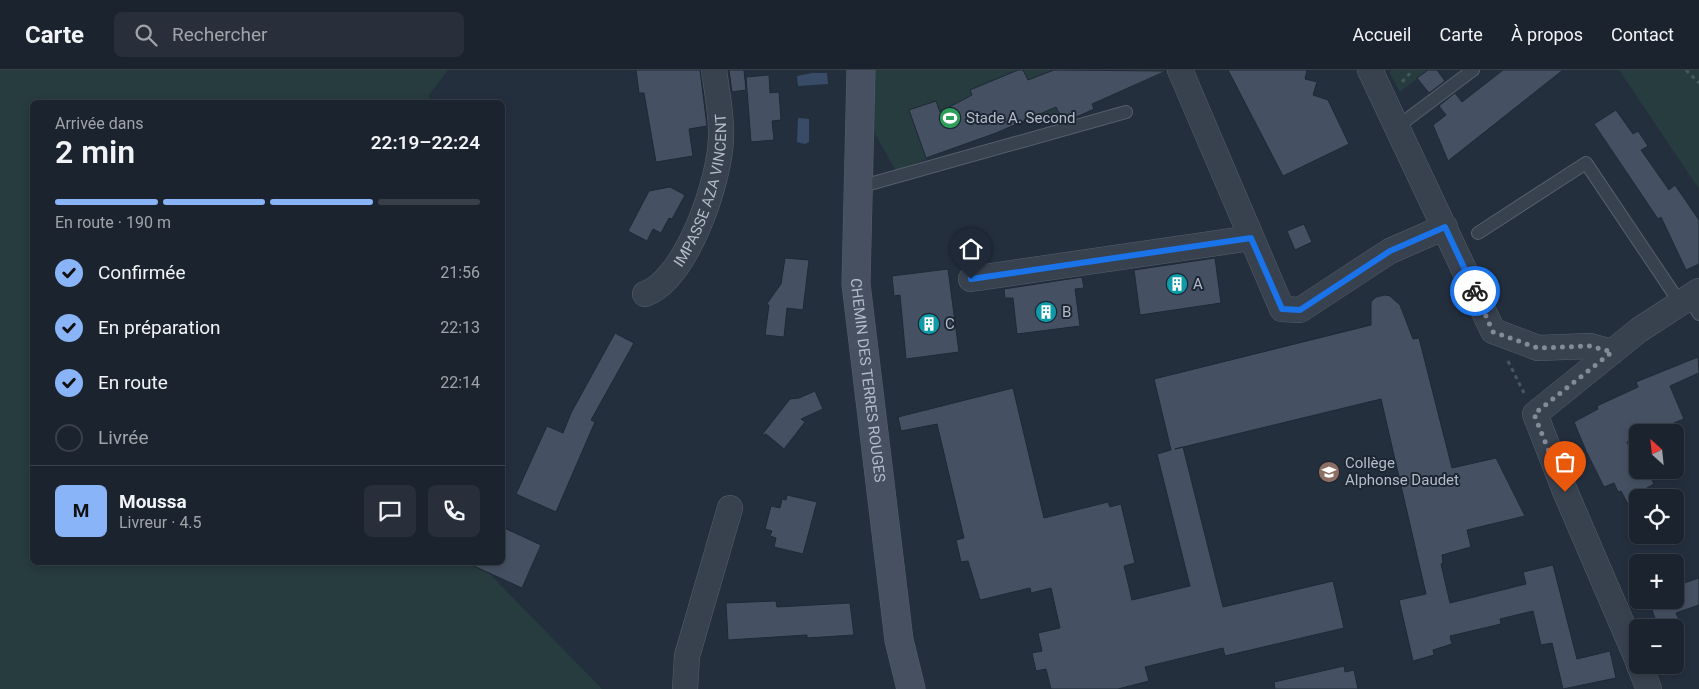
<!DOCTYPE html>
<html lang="fr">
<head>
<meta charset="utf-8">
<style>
	:root { --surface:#1b232e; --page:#282f3a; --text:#f1f3f6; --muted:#a0a4aa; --line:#39404a; --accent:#8ab4f8 }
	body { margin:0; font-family:Roboto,sans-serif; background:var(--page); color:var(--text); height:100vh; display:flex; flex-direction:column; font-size:19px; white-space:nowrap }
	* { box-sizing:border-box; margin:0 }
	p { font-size:16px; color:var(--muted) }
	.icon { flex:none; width:28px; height:28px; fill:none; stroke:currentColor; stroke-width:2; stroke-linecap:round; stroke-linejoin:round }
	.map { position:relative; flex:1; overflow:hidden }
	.panel { position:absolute; left:30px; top:30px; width:475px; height:465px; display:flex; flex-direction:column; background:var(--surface); border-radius:8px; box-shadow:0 2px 8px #0003,0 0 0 1px var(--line) }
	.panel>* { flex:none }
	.needle { width:32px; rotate:333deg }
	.controls { position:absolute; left:1629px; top:354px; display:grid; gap:10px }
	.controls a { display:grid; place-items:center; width:55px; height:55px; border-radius:8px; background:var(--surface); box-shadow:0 2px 8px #0003,0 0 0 1px var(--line); font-size:25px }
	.pin { position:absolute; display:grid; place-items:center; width:42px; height:42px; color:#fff; margin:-51px -21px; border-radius:50% 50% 50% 0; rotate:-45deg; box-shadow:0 0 5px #0007 }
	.pin .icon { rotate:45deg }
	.courier { position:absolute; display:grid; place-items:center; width:50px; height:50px; margin:-25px; border:4px solid #1a73e8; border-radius:50%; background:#fff; color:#222; box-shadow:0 1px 6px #0007 }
	.overview em { font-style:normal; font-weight:600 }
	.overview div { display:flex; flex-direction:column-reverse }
	.overview { display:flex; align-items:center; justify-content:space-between; height:85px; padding:0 25px }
	h1 { font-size:32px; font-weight:600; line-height:38px }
	.bar { display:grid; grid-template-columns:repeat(4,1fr); gap:8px 5px; align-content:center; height:60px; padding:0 25px }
	.bar i { height:6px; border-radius:4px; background:var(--line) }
	.bar .on { background:var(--accent) }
	.bar p { grid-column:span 4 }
	.line { display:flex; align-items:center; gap:12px; padding:0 25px; border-top:1px solid var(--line) }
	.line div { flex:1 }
	.round { display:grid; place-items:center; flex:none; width:52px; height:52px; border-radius:8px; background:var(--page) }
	ol { padding:0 25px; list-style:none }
	li { display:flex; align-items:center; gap:15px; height:55px }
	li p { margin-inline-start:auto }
	li .icon { padding:5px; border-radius:50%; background:var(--accent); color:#111; stroke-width:4 }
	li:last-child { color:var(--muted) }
	li i { width:28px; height:28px; border:2px solid var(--line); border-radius:50% }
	header { display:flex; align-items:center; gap:30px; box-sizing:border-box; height:70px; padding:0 25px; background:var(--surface); border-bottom:1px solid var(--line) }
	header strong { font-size:24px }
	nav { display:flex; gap:28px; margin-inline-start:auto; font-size:18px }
	.search { width:350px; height:45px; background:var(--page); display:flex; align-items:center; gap:12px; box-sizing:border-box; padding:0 18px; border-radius:8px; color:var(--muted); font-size:19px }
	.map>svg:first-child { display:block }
	.green { fill:#263c3f }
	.water { fill:#394c67 }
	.building { fill:#455162; stroke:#1f2835 }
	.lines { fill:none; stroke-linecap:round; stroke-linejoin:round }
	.lane-casing { stroke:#565f6c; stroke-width:14 }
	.street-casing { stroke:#565f6c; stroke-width:26 }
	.secondary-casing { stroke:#565f6c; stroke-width:29 }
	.path { stroke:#44595c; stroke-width:3; stroke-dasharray:4 4; stroke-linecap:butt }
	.lane { stroke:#38414e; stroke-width:12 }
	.street { stroke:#38414e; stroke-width:25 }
	.secondary { stroke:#465061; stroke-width:28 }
	.done { stroke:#828b98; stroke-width:5; stroke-dasharray:0 9 }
	.route { stroke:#1a73e8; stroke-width:6 }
	.labels { text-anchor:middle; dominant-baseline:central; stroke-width:4; stroke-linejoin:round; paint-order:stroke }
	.poi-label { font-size:15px; fill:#b4bcc9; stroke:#1d2633; text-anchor:start }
	.street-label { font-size:15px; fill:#b4bcc9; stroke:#1d2633 }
</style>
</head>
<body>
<header>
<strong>Carte</strong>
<div class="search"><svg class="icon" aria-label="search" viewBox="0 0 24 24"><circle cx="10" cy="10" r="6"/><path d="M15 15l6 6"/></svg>Rechercher</div>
<nav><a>Accueil</a><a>Carte</a><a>À propos</a><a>Contact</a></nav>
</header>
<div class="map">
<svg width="1699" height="619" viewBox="0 0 1699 619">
	<rect width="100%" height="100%" fill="#242f3e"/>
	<path class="green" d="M0 0H448L429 25 430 32H32V492L479 493 602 619H0Z
		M869 0H1171L1092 34 1094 39 1063 53 1042 44 896 101 869 53Z
		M1392 0H1428L1400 22 1389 2Z
		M1619 0H1699V119Z"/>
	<path class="water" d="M812 3H827L828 14 798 16 797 6Z
		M798 48 809 49V72L805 74 797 72Z"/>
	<path class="building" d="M636 0H700L707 56 689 59 693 86 656 92 644 23H639Z
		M729 0H744L746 20 732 22Z
		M1018 0H1023L1028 10 1054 0 1166 1 1092 34 1094 39 1074 48 1063 51 1056 37 996 63 926 88 909 40 936 31 940 42 972 25 970 20Z
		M1228 0H1307L1305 9 1317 12 1313 25 1328 30 1349 74 1283 106Z
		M1428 0H1437L1445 11 1429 23 1417 8Z
		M1503 0H1563L1448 91 1433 55 1446 45 1439 36 1455 23 1462 32Z
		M769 5 770 23 779 22 781 50 772 51 774 70 751 72 746 7Z
		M1616 40 1633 64 1638 61 1648 76 1641 80 1669 120 1675 115 1699 150V194L1686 200 1661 147 1658 149 1594 54Z
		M670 117 685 125 672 149 669 148 661 163 653 159 647 171 628 161 649 121Z
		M1304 154 1312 172 1295 180 1287 161Z
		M785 188 809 190 803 240 787 238 784 267 765 265 769 235H766L781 214Z
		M1215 188 1221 233 1140 245 1134 200Z
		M948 199 959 282 906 289 900 225 894 226 892 206Z
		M1082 207 1084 218 1075 219 1080 256 1017 264 1013 228H1005L1004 219Z
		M1385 225 1390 226 1400 235 1413 269 1419 268 1452 398 1496 388 1525 446 1467 460 1471 477 1442 485 1443 493 1441 494 1450 533 1526 514 1523 502 1553 495 1577 589 1610 581 1616 608 1563 619 1552 573 1541 575 1533 541 1500 549 1501 554 1450 566 1452 574 1433 580 1434 585 1413 591 1399 530 1426 524 1381 329 1175 379 1183 377 1223 537 1333 511 1344 558 1225 586 1223 578 1145 597 1149 611 1118 619H1051L1046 599 1036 601 1032 583 1042 581 1038 563 1060 558 1051 518 1031 523 1030 518 980 530 968 491 961 492 956 470 964 468 937 354 901 361 898 347 1013 318 1044 448 1108 432 1110 437 1121 434 1135 493 1124 496 1132 530 1190 516 1157 384 1171 380 1154 309 1371 255V232L1376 227Z
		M615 263 634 273 591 350 595 352 556 442 516 424 547 356 563 363 571 343Z
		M1698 287 1699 303 1670 316 1684 349 1651 362H1638V368L1627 372 1638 393V400H1647L1654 414 1638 423V454L1621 421 1618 422 1614 413 1604 417 1586 381 1574 352 1598 339 1597 336 1638 317 1636 312Z
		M815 321 823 339 801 349 805 352 784 379 766 364 761 366 790 329 799 328Z
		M787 425 817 432 803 484 774 477 776 468 770 466 772 461 765 459 771 436 780 438 782 429 786 430Z
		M502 457 541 475 522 518 465 492H502Z
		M1699 508V535L1676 543 1679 550 1658 557 1650 534 1672 530 1675 539V516Z
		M776 531 777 537 850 533 854 565 807 568V565L728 570 726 533Z
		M1344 596 1345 602 1354 600 1358 619H1275L1274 612Z"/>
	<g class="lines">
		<g class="lane-casing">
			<path id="lane" d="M1397 57 1473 0
				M859 117 1126 42
				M1478 163 1586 93 1680 233
				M1689 227 1699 244"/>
		</g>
		<g class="street-casing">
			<g id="street">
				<path d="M1180 0 1282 239 1300 240 1390 181 1445 157"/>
				<path d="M1370 0 1493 261 1538 278 1590 276 1612 282"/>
				<path d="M971 209 1251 168"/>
				<path id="s1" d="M645 224C687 209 720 110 721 68 722 45 717 23 714 0"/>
				<path d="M1638 591 1565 421 1535 344 1639 260 1699 221"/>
				<path d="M1639 595 1649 619"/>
				<path d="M685 619 687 586 730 438"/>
			</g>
		</g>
		<g class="secondary-casing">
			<g id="secondary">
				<path id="s2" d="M861 0 856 214 899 570 911 619"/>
			</g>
		</g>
		<path class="path" d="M1686 0 1699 13
			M1402 12 1413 0
			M1508 291 1524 323"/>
		<use href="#lane" class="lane"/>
		<use href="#street" class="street"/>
		<use href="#secondary" class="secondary"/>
	</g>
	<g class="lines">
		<path class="done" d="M1475 221 1493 262 1538 278 1590 276 1612 282 1534 344 1565 422"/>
		<path class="route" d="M971 209 1251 168 1282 239 1300 240 1390 181 1445 157 1475 221"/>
	</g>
	<defs>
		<g id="stadium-disc" transform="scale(1.125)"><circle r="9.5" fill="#2e9e5b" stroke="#1d2633"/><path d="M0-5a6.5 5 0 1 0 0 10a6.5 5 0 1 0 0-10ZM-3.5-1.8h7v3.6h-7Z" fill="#fff"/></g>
		<g id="building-disc" transform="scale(1.125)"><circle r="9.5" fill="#0f9aa8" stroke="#1d2633"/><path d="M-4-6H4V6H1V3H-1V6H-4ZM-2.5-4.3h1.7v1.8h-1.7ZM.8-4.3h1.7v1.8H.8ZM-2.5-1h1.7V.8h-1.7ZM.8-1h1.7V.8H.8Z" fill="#fff"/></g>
		<g id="school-disc" transform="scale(1.125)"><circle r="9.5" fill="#8d6e63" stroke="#1d2633"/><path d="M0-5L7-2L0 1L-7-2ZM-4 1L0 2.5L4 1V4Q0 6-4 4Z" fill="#fff"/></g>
	</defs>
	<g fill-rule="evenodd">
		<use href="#stadium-disc" x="950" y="48"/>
		<use href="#building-disc" x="1177" y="214"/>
		<use href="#building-disc" x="1046" y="242"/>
		<use href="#building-disc" x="929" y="254"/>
		<use href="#school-disc" x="1329" y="402"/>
	</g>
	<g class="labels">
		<g class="poi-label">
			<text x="966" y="48">Stade A. Second</text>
			<text x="1193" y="214">A</text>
			<text x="1062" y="242">B</text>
			<text x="945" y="254">C</text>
			<text x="1345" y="393">Collège<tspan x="1345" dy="17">Alphonse Daudet</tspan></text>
		</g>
		<g class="street-label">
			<text stroke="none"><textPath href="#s1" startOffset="124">IMPASSE AZA VINCENT</textPath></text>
			<text stroke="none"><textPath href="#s2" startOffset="311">CHEMIN DES TERRES ROUGES</textPath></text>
		</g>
	</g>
</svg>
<div class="controls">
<a><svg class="needle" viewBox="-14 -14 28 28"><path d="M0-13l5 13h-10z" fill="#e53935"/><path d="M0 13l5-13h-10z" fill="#a0a4aa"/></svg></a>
<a><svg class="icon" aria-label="locate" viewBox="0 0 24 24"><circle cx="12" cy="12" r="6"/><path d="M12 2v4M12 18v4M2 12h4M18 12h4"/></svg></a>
<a>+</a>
<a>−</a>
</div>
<div class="pin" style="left:1565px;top:422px;background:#ea580c"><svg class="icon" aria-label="bag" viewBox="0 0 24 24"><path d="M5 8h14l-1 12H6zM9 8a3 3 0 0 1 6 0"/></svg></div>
<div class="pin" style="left:971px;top:209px;background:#1f2937"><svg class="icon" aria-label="home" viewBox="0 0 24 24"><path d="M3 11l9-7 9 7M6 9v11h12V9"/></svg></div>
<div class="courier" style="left:1475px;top:221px"><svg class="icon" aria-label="bike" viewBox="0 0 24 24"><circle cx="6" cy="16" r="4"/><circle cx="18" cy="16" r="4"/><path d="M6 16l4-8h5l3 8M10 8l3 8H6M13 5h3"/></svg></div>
<section class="panel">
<div class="overview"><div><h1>2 min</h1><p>Arrivée dans</p></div><em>22:19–22:24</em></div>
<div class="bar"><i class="on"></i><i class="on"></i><i class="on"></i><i></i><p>En route · 190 m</p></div>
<ol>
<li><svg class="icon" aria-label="check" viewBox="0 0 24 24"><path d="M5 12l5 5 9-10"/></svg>Confirmée<p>21:56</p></li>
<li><svg class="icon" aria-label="check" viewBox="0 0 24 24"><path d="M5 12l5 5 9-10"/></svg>En préparation<p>22:13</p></li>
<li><svg class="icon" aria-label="check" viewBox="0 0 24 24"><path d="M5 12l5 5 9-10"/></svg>En route<p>22:14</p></li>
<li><i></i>Livrée</li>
</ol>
<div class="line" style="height:90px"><b class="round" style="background:var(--accent);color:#111">M</b><div><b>Moussa</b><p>Livreur · 4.5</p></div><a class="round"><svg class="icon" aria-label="chat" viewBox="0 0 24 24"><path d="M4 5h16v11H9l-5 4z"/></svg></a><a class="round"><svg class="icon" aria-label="phone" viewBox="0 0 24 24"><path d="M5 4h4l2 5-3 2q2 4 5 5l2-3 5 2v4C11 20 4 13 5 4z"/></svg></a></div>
</section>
</div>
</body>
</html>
